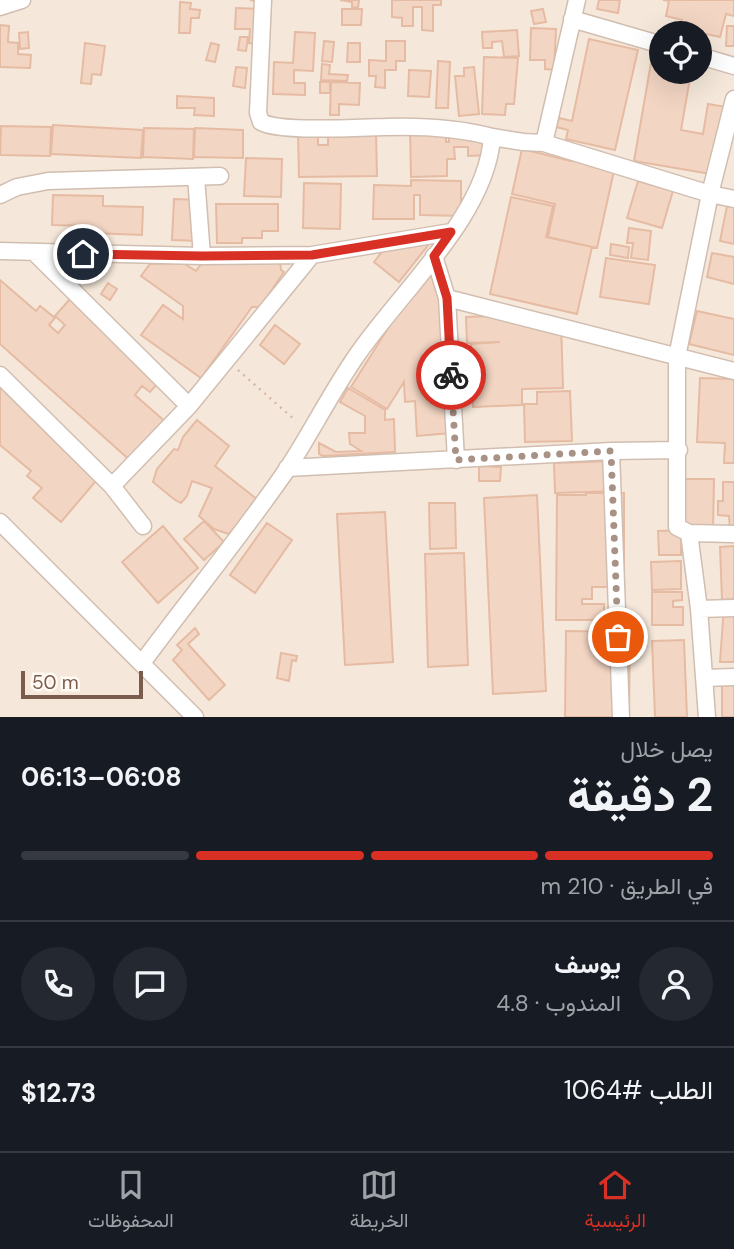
<!DOCTYPE html>
<html lang="ar">
<head>
<meta charset="utf-8">
<style>
	:root { --surface:#171b24; --page:#242831; --text:#f1f3f6; --muted:#9ea1a6; --line:#363941; --accent:#d93025 }
	body { margin:0; font-family:"DM Sans",Vazirmatn,sans-serif; background:var(--page); color:var(--text); direction:rtl; height:100vh; display:flex; flex-direction:column; font-size:26px; white-space:nowrap }
	* { box-sizing:border-box; margin:0 }
	p { font-size:23px; color:var(--muted) }
	.icon { flex:none; width:38px; height:38px; fill:none; stroke:currentColor; stroke-width:2; stroke-linecap:round; stroke-linejoin:round }
	.map { position:relative; height:717px; overflow:hidden; direction:ltr }
	.drawer { display:flex; flex-direction:column; background:var(--surface); flex:1 }
	.drawer>* { flex:none }
	.fabs { position:absolute; left:649px; top:21px; display:grid; gap:14px }
	.fabs a { display:grid; place-items:center; width:63px; height:63px; border-radius:50%; background:var(--surface); box-shadow:0 7px 28px #0002; font-size:35px }
	.scale { position:absolute; left:21px; bottom:18px; width:122px; box-sizing:border-box; padding-left:7px; border:4px solid #7a5c4d; border-top:0; font-size:19px; line-height:24px; white-space:nowrap; color:#7a5c4d; -webkit-text-stroke:5px #fffaf3; paint-order:stroke }
	.pin { position:absolute; display:grid; place-items:center; width:60px; height:60px; color:#fff; margin:-30px; border:4px solid #fff; border-radius:50%; box-shadow:0 2px 7px #0007 }
	.courier { position:absolute; display:grid; place-items:center; width:70px; height:70px; margin:-35px; border:5px solid #d93025; border-radius:50%; background:#fff; color:#222; box-shadow:0 2px 9px #0007 }
	.head em { font-style:normal; font-weight:700 }
	.head div { display:flex; flex-direction:column-reverse }
	.head { display:flex; align-items:center; justify-content:space-between; height:119px; padding:0 21px }
	h1 { font-size:46px; font-weight:700; line-height:52px }
	.bar { display:grid; grid-template-columns:repeat(4,1fr); gap:10px 7px; align-content:center; height:84px; padding:0 21px }
	.bar i { height:9px; border-radius:5px; background:var(--line) }
	.bar .current { background:var(--accent) }
	.bar p { grid-column:span 4 }
	.line { display:flex; align-items:center; gap:18px; padding:0 21px; border-top:2px solid var(--line) }
	.line div { flex:1 }
	.round { display:grid; place-items:center; flex:none; width:74px; height:74px; border-radius:37px; background:var(--page) }
	.menu { display:flex; justify-content:space-around; align-items:center; height:98px; border-top:2px solid var(--line); background:var(--surface); font-size:19px; color:var(--muted) }
	.menu a { display:grid; justify-items:center; gap:4px }
	.menu .current { color:var(--accent) }
	.map>svg:first-child { display:block }
	.residential { fill:#f5e8da; fill-rule:evenodd }
	.building { fill:#f3d5c3; stroke:#e6bba3; stroke-width:2 }
	.lines { fill:none; stroke-linecap:round; stroke-linejoin:round }
	.minor-casing { stroke:#d1beb0; stroke-width:19 }
	.path { stroke:#d9b8a5; stroke-width:2.5; stroke-dasharray:2 5; stroke-linecap:butt }
	.minor { stroke:#fff; stroke-width:16 }
	.done { stroke:#a89285; stroke-width:7; stroke-dasharray:0 12.6 }
	.route { stroke:#d93025; stroke-width:9 }
</style>
</head>
<body>
<div class="map">
<svg width="734" height="717" viewBox="0 0 734 717">
	<rect width="100%" height="100%" fill="#fdf6ec"/>
	<path class="residential" d="M0 0H734V717H0ZM662 33H700V72H662Z"/>
	<path class="building" d="M250 0H267L266 44 249 43 250 29H235L236 8 259 9V2Z
		M340 0H359L358 8 352 7V2Z
		M392 0H441V5H433V31L422 30V7H413V26H402V18L392 17Z
		M599 0H620L618 13 597 9Z
		M663 0H734V16L726 14 720 37 680 28 682 20 666 16 669 1Z
		M180 2 191 3 190 9 200 10 199 18H191L190 33H179Z
		M342 9H362L361 25H342Z
		M543 9 546 22 534 24 531 11Z
		M0 25 9 26 8 42 18 43V54L31 55 30 68 0 67Z
		M727 26H734V46H726Z
		M531 28 556 29 554 70 545 69V60H530Z
		M517 30 519 56 504 57 502 41 492 42V48H483L482 32Z
		M28 32 29 48 20 49 19 33Z
		M295 32 315 33 313 71 294 70V83H305V95L273 94 274 62 293 63Z
		M240 37H248L246 51 238 50Z
		M589 39 638 50 615 150 566 139 568 130 556 127 559 118 572 121Z
		M324 41 334 42 332 62 322 61Z
		M386 41H405V61H396V70H385V88L375 87 376 76H369V60L386 61Z
		M85 43 105 46 101 75 92 74 91 84 81 83Z
		M211 43 219 45 215 62 206 60Z
		M348 43H360V62H347Z
		M484 57 518 58 514 104H506L505 115 482 114Z
		M652 57 662 59V72H691L681 130 703 134 708 104 732 108 717 175 634 161Z
		M438 61 450 62 448 108H436Z
		M322 64 330 65 329 74 348 75 347 81 321 80Z
		M236 67 247 68 245 88 233 86Z
		M474 67 479 114 459 116 455 76H464V68Z
		M409 70 431 71 429 97 408 96Z
		M320 82H330V93H320Z
		M331 82 360 83 359 105 339 104V115H330Z
		M177 96 214 98V116L194 115 195 108H177Z
		M53 125 143 130 141 158 51 154Z
		M1 126 51 127 50 156 0 155Z
		M144 128 194 129 193 159 143 157Z
		M195 128 243 130V158L194 157Z
		M446 129V142H449V130L488 129V155L468 156V147H454L455 159H447V176L411 177 410 130Z
		M318 132V145H328V135L376 134 377 176 299 177 298 133Z
		M522 149 571 161 572 156 615 166 597 248 548 237 555 204 512 194Z
		M246 158 282 159 281 197 244 196Z
		M411 180 461 181V216L420 215V195H414V219H373L374 185 411 186Z
		M638 181 673 191 662 228 627 218Z
		M304 183 341 184 340 229 303 228Z
		M53 195 103 196V206L143 207 142 235 92 233V226L52 225Z
		M511 197 553 206 546 237 592 247 577 314 490 294Z
		M174 199 200 200 199 241 172 240Z
		M216 204H278V231H262V238H242V243H217Z
		M727 206 734 207V244L720 241Z
		M629 228 651 231 648 260 631 258 633 243H627Z
		M395 235 429 244 399 282 374 262Z
		M611 244 629 247 628 258 610 255Z
		M712 253 734 257V284L707 277Z
		M72 256 95 268 88 282 65 269Z
		M606 258 655 265 649 304 600 297Z
		M280 260 281 270 284 272 260 307H252L201 378 141 335 163 305 183 319V306L141 276 150 264 183 263 196 271 202 263Z
		M424 271 447 285 449 337 441 351 459 349 456 355 451 433 417 436 415 401 405 402 404 382 387 409 351 387Z
		M0 280 36 311 40 306 55 318 49 325 58 333 65 325 55 316 77 291 150 356 148 358 160 381 150 392 142 386 135 395 168 424 133 463 0 344Z
		M108 283 117 289 110 300 101 294Z
		M697 311 734 319V355L689 344Z
		M520 315 561 321 563 388 522 389V405L473 407 471 344 500 342 467 343 466 317Z
		M275 325 300 344 284 364 260 345Z
		M0 370 101 475 61 522 33 498 42 488 27 476 31 471 0 445Z
		M700 378 734 379V463H724L725 443 697 442Z
		M348 388 385 410V420L394 419 395 452 323 456 319 454V443L336 452 361 451 350 444 349 433H365V416L340 402Z
		M570 391 572 441 525 442 524 404H537V392Z
		M197 420 229 446 215 466 258 500 229 534 214 529 199 516 212 488 192 481 187 496 181 503 175 500 153 482 157 469 174 449 178 450 183 437Z
		M620 461V491L555 493 554 463Z
		M479 466 501 467 500 481H479Z
		M683 479H714L713 531 684 529Z
		M723 482H734V529H730L729 516 718 515V501H723Z
		M586 493H624V587H592V599H582V604H604V620H556L557 495H586Z
		M537 495 546 691 493 694 484 498Z
		M429 503H455L456 548 430 549Z
		M385 512 393 662 345 665 337 514Z
		M204 521 224 542 204 560 184 539Z
		M267 523 292 540 255 593 230 575Z
		M163 526 198 568 158 603 122 562Z
		M681 530V555H659L658 531Z
		M734 546V599L722 600 720 547Z
		M464 553 468 665 428 667 425 554Z
		M681 561V589L652 590 651 562Z
		M652 592H682V600L673 601V607H683V625H652Z
		M724 607H734V662H720Z
		M195 628 199 634 188 644 225 685 209 700 173 660 182 650 177 645Z
		M566 631 630 632 629 717H565Z
		M684 640 687 717H655L652 641Z
		M281 653 297 656 296 661 292 660 289 681 277 678Z
		M722 683H734V717H722Z"/>
	<g class="lines">
		<g class="minor-casing">
			<path id="minor" d="M263 0 258 113 261 122C282 133 358 127 385 127 420 126 459 128 492 137
				M0 7 22 0
				M572 19 662 45
				M700 56 734 66
				M544 143 577 0
				M196 177 202 256
				M0 195 17 187 48 181 220 176
				M0 251 202 256 312 255 451 232
				M35 253 189 406
				M434 256 447 298 734 371
				M447 298 456 460
				M0 375 112 486 143 526
				M611 451 621 717
				M287 468 611 451 679 450
				M112 486 189 406 312 255
				M0 522 195 717
				M689 533 734 534
				M699 609 734 608
				M142 663C190 598 242 535 288 468 312 431 332 391 357 355 400 292 487 215 492 137L523 142 544 143 710 194 734 199
				M704 678 734 677
				M707 717 699 609 689 533 677 527V357L710 194 734 99"/>
		</g>
		<path class="path" d="M238 370 296 421"/>
		<use href="#minor" class="minor"/>
	</g>
	<g class="lines">
		<path class="done" d="M451 375 456 460 611 451 618 637"/>
		<path class="route" d="M83 254 202 256 312 255 451 232 434 256 447 298 451 375"/>
	</g>
</svg>
<div class="fabs">
<a><svg class="icon" aria-label="locate" viewBox="0 0 24 24"><circle cx="12" cy="12" r="6"/><path d="M12 2v4M12 18v4M2 12h4M18 12h4"/></svg></a>
</div>
<div class="scale">50 m</div>
<div class="pin" style="left:618px;top:637px;background:#ea580c"><svg class="icon" aria-label="bag" viewBox="0 0 24 24"><path d="M5 8h14l-1 12H6zM9 8a3 3 0 0 1 6 0"/></svg></div>
<div class="pin" style="left:83px;top:254px;background:#1f2937"><svg class="icon" aria-label="home" viewBox="0 0 24 24"><path d="M3 11l9-7 9 7M6 9v11h12V9"/></svg></div>
<div class="courier" style="left:451px;top:375px"><svg class="icon" aria-label="bike" viewBox="0 0 24 24"><circle cx="6" cy="16" r="4"/><circle cx="18" cy="16" r="4"/><path d="M6 16l4-8h5l3 8M10 8l3 8H6M13 5h3"/></svg></div>
</div>
<section class="drawer">
<div class="head"><div><h1>2 دقيقة</h1><p>يصل خلال</p></div><em>06:08–06:13</em></div>
<div class="bar"><i class="current"></i><i class="current"></i><i class="current"></i><i></i><p>في الطريق · 210 m</p></div>
<div class="line" style="height:126px"><a class="round"><svg class="icon" aria-label="person" viewBox="0 0 24 24"><circle cx="12" cy="8" r="4"/><path d="M4 21q1-7 8-7t8 7"/></svg></a><div><b>يوسف</b><p>المندوب · 4.8</p></div><a class="round"><svg class="icon" aria-label="chat" viewBox="0 0 24 24"><path d="M4 5h16v11H9l-5 4z"/></svg></a><a class="round"><svg class="icon" aria-label="phone" viewBox="0 0 24 24"><path d="M5 4h4l2 5-3 2q2 4 5 5l2-3 5 2v4C11 20 4 13 5 4z"/></svg></a></div>
<div class="line" style="height:91px"><div>الطلب #1064</div><b>$12.73</b></div>
</section>
<nav class="menu">
<a class="current"><svg class="icon" aria-label="home" viewBox="0 0 24 24"><path d="M3 11l9-7 9 7M6 9v11h12V9"/></svg>الرئيسية</a>
<a><svg class="icon" aria-label="map" viewBox="0 0 24 24"><path d="M3 6l6-2 6 2 6-2v14l-6 2-6-2-6 2zM9 4v14M15 6v14"/></svg>الخريطة</a>
<a><svg class="icon" aria-label="saved" viewBox="0 0 24 24"><path d="M7 4h10v16l-5-4-5 4z"/></svg>المحفوظات</a>
</nav>
</body>
</html>
